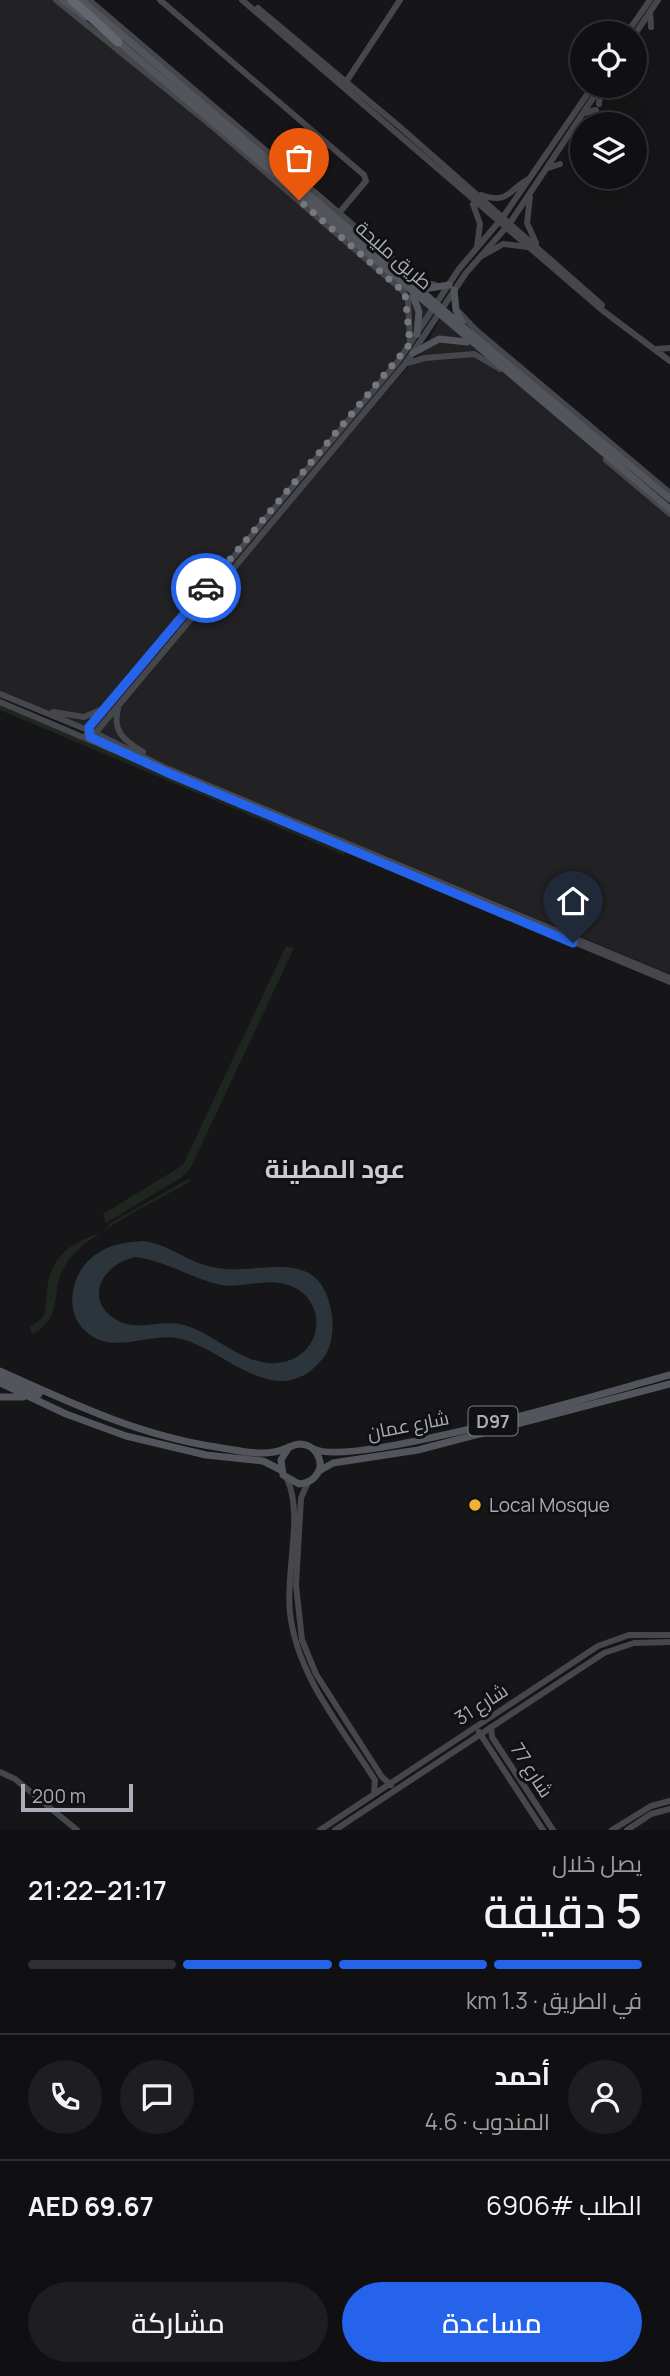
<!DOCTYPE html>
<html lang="ar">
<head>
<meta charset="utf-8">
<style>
	:root { --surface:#101012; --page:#1e1e20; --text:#f1f3f6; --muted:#9c9d9f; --line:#303032; --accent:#2563eb }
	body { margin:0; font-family:Manrope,Cairo,sans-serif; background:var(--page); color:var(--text); direction:rtl; height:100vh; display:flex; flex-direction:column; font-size:26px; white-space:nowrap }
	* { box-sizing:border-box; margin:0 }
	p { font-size:23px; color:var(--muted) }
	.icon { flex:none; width:38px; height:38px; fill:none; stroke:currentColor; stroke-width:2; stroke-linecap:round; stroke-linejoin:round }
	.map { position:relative; height:1830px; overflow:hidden; direction:ltr }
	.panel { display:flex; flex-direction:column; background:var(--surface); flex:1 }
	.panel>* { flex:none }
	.tools { position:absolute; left:570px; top:21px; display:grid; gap:14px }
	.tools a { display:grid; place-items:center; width:77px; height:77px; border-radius:50%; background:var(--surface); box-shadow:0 7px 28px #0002,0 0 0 2px var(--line); font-size:35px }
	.scale { position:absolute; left:21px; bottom:18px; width:112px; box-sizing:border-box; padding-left:7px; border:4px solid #a8adb8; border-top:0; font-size:19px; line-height:24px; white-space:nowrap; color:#a8adb8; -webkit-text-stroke:5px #111113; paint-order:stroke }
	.pin { position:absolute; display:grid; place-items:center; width:60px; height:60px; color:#fff; margin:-72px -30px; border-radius:50% 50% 50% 0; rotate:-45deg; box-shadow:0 0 7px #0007 }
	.pin .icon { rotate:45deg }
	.courier { position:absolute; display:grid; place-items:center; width:70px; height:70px; margin:-35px; border:5px solid #2563eb; border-radius:50%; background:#fff; color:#222; box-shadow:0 2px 9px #0007 }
	.overview em { font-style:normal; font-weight:600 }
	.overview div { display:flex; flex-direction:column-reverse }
	.overview { display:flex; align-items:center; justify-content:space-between; height:119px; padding:0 28px }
	h1 { font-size:46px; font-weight:600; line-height:52px }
	.bar { display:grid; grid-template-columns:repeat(4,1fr); gap:10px 7px; align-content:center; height:84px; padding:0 28px }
	.bar i { height:9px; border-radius:5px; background:var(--line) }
	.bar .active { background:var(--accent) }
	.bar p { grid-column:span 4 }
	.line { display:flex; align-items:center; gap:18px; padding:0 28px; border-top:2px solid var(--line) }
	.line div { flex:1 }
	.round { display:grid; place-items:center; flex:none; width:74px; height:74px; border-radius:37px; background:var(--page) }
	.button { display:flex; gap:14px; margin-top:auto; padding:14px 28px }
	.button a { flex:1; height:80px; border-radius:42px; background:var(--accent); color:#fff; font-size:28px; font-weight:600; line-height:80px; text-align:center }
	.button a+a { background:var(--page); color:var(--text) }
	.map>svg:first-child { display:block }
	.built { fill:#222225 }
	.green { fill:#1e261f }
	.water { fill:#2c353c; fill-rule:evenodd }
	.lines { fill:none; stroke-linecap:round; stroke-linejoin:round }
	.secondary { stroke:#45474d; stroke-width:6 }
	.primary { stroke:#53555c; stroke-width:7 }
	.highway { stroke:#63666e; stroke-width:9 }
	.done { stroke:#757880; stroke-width:7; stroke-dasharray:0 12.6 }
	.route { stroke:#2563eb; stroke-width:9 }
	.poi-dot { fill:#f2b134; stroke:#111113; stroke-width:2.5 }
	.labels { text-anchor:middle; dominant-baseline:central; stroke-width:6; stroke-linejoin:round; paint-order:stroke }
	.shield { fill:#111113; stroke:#7b7e86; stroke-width:2 }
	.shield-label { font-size:18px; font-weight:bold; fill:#a8adb8 }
	.street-label { font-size:19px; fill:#a8adb8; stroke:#111113 }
	.poi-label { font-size:19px; fill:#a8adb8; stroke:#111113; text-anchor:start }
	.district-label { font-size:26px; font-weight:bold; fill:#c9ccd4; stroke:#111113 }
</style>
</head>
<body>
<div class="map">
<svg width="670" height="1830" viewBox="0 0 670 1830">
	<rect width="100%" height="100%" fill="#161618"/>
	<path class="built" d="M0 0H75L439 307 393 375 138 677 426 346 440 319 670 511V974L0 696Z"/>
	<path class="green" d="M0 704 346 850 344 855 0 710Z
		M286 946 294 948 191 1167 182 1177 106 1223 103 1214 183 1165Z
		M190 1178 189 1182C158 1200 87 1234 68 1261 48 1288 66 1318 32 1334L30 1327 43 1317C47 1308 46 1299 47 1289 53 1249 75 1243 106 1230L109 1224Z"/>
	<path class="water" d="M143 1241C169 1244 187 1262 212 1267 257 1278 318 1242 331 1310 334 1324 333 1345 324 1357 277 1417 225 1347 177 1338 149 1333 114 1354 89 1334 61 1314 71 1269 98 1253 111 1244 128 1242 143 1241ZM136 1257C166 1261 192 1279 222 1285 241 1288 261 1280 280 1283 330 1291 328 1358 277 1363 243 1366 216 1334 184 1325 162 1319 136 1332 117 1320 82 1300 103 1263 136 1257Z"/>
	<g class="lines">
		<path class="secondary" d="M56 0 213 127 403 291 408 300 410 342
			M89 0 419 281 435 285
			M160 0 364 175 366 181 339 213
			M242 0 602 310 670 361
			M258 8 400 127 602 305
			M650 12 651 27
			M627 33 650 0
			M635 34 658 0
			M346 82 400 0
			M599 104 600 88
			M584 113 596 110
			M548 168 560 164
			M481 195C509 205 509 189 529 179
			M530 197 527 223 536 243
			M473 204 480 224 477 247
			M480 257 503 244 528 247
			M459 312 476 330 670 493
			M656 349 670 348
			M407 363 425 358 474 354 500 369
			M606 460 670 514
			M0 694 95 733 164 767 670 978
			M0 702 177 777
			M118 709C112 732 125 741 143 752
			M53 712 84 717 103 709
			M88 730 399 360 459 269 503 217 593 86
			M86 735 97 731 405 364 466 273 510 223 601 86
			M190 782 670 982
			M287 1479C304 1514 285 1573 290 1613 297 1676 342 1728 375 1780L374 1794
			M308 1482 301 1498 296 1585 302 1640 316 1674 382 1777 391 1785
			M491 1727 492 1737 553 1830
			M479 1732 543 1830
			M0 1772 15 1779 77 1830
			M320 1830 598 1646 629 1635H670
			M335 1830 604 1653 634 1643 670 1642
			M612 1830 651 1806 670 1801
			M627 1830 651 1814 670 1809"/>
		<path class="primary" d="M63 0 86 17
			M81 0 482 343 670 499
			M115 39 670 509
			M423 289 449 285
			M454 290 456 310 462 322
			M413 296 419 312 417 334
			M413 353 439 339 467 342
			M0 1371C71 1403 138 1435 216 1447 234 1450 255 1455 274 1452 283 1451 291 1445 299 1444 307 1444 314 1448 317 1454 326 1469 314 1483 299 1484L283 1475 281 1460 289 1447
			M0 1377 39 1394
			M0 1383 66 1414 126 1436 206 1455 263 1461 281 1470
			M0 1397H23
			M314 1449C353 1469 613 1390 670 1375
			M319 1471 333 1463 418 1450 670 1384"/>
		<path class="highway" d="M72 0 118 42"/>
	</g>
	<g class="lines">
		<path class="done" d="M206 588 410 344 405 293 299 200"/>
		<path class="route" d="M206 588 89 727 90 737 166 772 573 943"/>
	</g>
	<circle class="poi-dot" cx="475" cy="1505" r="7"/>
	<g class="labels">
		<rect class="shield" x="468.5" y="1406.5" width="49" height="29" rx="5"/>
		<g class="shield-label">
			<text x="493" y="1421">D97</text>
		</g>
		<g class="street-label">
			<text transform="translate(394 255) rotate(41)">طريق مليحة</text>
			<text transform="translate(408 1425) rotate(-11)">شارع عمان</text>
			<text transform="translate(481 1704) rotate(-33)">شارع 31</text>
			<text transform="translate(532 1770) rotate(57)">شارع 77</text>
		</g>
		<g class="poi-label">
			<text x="489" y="1505">Local Mosque</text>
		</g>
		<g class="district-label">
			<text x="335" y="1168">عود المطينة</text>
		</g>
	</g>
</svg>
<div class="tools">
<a><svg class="icon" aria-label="locate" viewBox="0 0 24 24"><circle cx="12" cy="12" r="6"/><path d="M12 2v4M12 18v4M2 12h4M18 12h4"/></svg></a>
<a><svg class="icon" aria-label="layers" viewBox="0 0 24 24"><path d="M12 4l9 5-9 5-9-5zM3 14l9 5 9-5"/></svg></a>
</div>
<div class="scale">200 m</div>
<div class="pin" style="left:299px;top:200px;background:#ea580c"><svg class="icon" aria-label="bag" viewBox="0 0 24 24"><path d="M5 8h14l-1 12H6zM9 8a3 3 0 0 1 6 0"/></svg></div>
<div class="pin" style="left:573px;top:943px;background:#1f2937"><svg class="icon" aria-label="home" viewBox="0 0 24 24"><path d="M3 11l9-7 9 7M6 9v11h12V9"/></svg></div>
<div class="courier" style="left:206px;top:588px"><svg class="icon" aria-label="car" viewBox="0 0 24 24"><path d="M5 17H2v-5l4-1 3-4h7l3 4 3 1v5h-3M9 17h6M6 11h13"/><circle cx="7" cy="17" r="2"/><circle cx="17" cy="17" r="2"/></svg></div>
</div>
<section class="panel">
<div class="overview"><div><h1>5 دقيقة</h1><p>يصل خلال</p></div><em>21:17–21:22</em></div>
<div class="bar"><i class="active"></i><i class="active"></i><i class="active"></i><i></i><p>في الطريق · 1.3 km</p></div>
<div class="line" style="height:126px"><a class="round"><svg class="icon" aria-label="person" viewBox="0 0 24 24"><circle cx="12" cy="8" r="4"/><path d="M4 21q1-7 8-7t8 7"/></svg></a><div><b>أحمد</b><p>المندوب · 4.6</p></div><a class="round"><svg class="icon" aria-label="chat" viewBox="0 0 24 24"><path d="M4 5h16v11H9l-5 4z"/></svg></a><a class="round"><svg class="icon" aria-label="phone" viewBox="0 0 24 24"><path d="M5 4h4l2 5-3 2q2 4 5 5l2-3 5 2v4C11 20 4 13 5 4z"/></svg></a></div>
<div class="line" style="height:91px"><div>الطلب #6906</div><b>AED 69.67</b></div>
<div class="button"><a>مساعدة</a><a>مشاركة</a></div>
</section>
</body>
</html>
